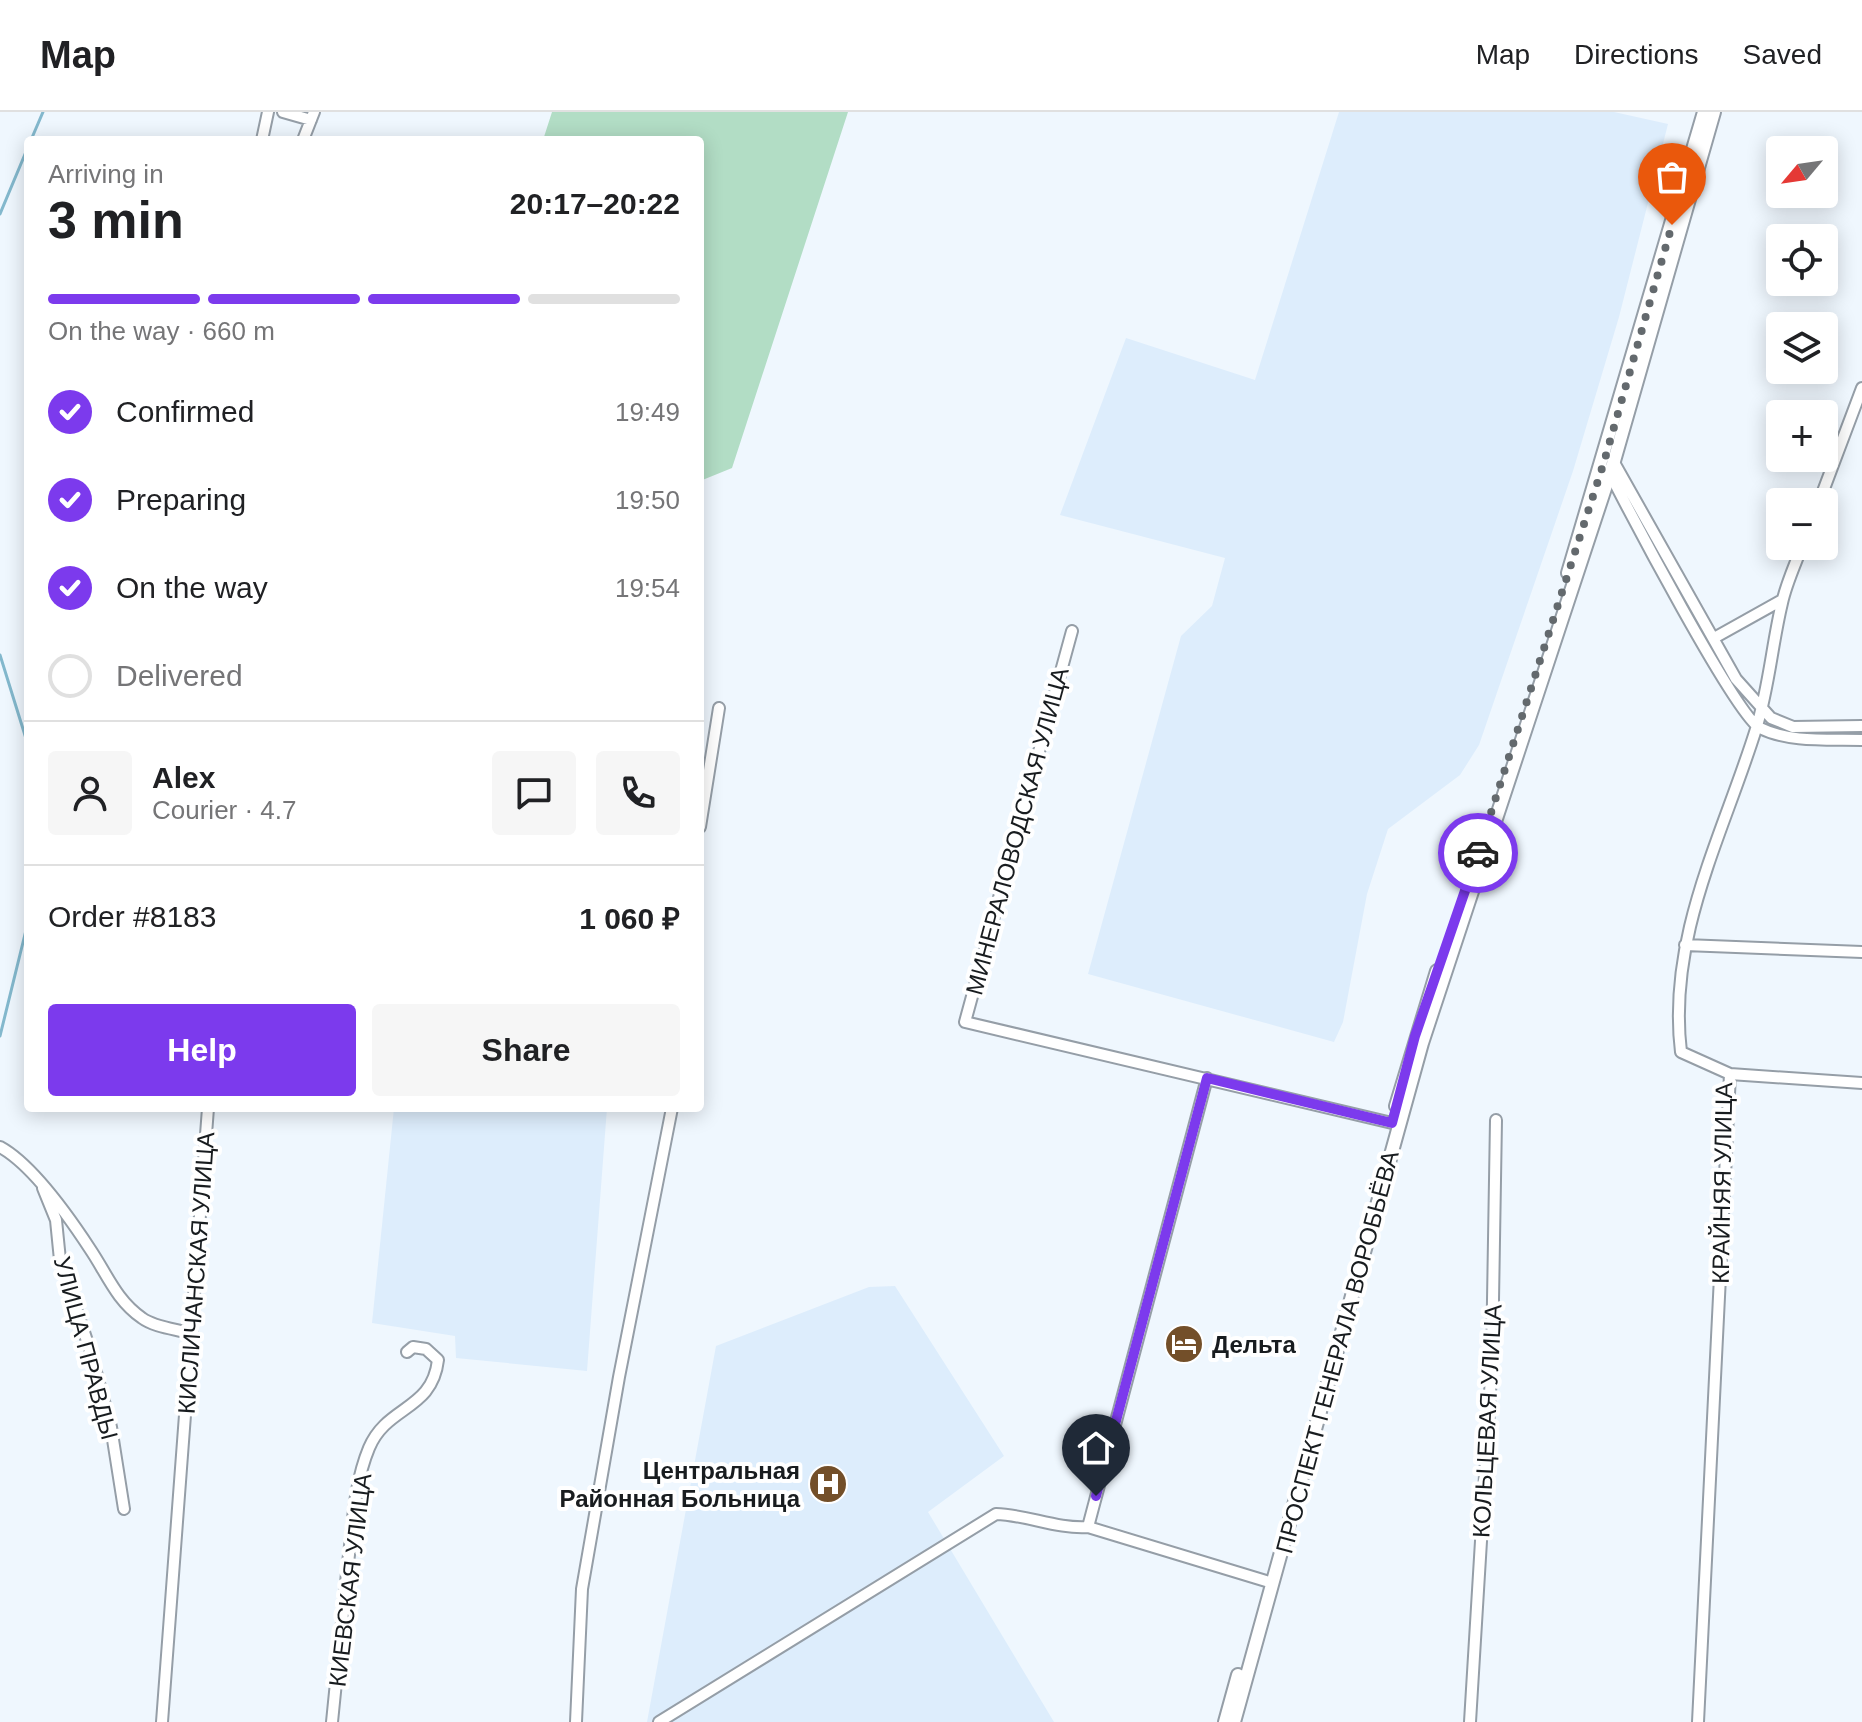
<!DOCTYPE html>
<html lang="en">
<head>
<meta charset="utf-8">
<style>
	:root { --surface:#fff; --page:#f6f6f6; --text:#202124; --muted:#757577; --line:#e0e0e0; --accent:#7c3aed }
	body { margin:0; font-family:Arial,sans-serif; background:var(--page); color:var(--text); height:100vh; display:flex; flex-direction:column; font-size:30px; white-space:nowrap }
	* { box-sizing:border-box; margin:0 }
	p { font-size:26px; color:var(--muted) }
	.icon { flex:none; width:44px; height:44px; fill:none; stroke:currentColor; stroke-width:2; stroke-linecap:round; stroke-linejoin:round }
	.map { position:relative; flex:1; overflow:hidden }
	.details { position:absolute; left:24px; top:24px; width:680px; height:976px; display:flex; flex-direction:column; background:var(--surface); border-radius:8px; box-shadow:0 4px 20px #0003 }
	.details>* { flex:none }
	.needle { width:52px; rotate:241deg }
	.fabs { position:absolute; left:1766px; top:24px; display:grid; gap:16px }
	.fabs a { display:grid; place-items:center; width:72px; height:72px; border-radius:8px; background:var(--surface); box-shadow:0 4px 20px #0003; font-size:40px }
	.pin { position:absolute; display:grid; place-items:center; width:68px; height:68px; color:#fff; margin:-82px -34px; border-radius:50% 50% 50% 0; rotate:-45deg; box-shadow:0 0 8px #0007 }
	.pin .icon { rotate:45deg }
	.courier { position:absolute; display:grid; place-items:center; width:80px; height:80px; margin:-40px; border:6px solid #7c3aed; border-radius:50%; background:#fff; color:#222; box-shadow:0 2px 10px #0007 }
	.head em { font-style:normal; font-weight:800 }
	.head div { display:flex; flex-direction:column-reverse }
	.head { display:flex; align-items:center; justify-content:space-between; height:136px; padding:0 24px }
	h1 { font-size:52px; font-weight:800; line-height:60px }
	.bar { display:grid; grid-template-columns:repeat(4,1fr); gap:12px 8px; align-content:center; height:96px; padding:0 24px }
	.bar i { height:10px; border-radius:6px; background:var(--line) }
	.bar .on { background:var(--accent) }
	.bar p { grid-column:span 4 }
	.line { display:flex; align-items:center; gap:20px; padding:0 24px; border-top:2px solid var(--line) }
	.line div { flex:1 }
	.round { display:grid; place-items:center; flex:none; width:84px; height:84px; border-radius:8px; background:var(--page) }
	ol { padding:0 24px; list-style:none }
	li { display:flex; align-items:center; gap:24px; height:88px }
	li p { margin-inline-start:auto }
	li .icon { padding:8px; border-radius:50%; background:var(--accent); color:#fff; stroke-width:4 }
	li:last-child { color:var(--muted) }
	li i { width:44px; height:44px; border:4px solid var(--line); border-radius:50% }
	.action { display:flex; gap:16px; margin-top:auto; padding:16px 24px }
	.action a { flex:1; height:92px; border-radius:8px; background:var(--accent); color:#fff; font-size:32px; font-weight:800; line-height:92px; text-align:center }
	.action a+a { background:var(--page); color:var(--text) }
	header { display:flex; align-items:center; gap:48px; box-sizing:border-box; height:112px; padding:0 40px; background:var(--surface); border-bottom:2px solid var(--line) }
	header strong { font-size:38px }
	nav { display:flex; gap:44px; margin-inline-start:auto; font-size:28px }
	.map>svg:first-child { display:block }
	.built { fill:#ddedfc }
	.green { fill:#b2ddc5 }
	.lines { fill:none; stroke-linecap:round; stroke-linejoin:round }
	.stream { stroke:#83b8cd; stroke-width:3 }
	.minor-casing { stroke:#959ea7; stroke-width:14 }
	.major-casing { stroke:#959ea7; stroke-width:16 }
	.minor { stroke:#fff; stroke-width:10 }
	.major { stroke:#fff; stroke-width:12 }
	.done { stroke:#63696d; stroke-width:8; stroke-dasharray:0 14.4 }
	.route { stroke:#7c3aed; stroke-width:10 }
	.labels { text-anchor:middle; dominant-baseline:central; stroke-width:8; stroke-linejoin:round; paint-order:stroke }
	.street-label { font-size:24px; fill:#181c1f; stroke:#fff }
	.poi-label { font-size:24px; font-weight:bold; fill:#181c1f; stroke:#fff; text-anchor:start }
</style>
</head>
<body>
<header>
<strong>Map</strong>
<nav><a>Map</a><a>Directions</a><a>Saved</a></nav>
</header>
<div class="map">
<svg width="1862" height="1610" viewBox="0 0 1862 1610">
	<rect width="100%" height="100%" fill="#eff7fe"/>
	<path class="built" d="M1339 0H1614L1668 12 1619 205 1573 359 1479 633 1460 663 1388 717 1367 782 1343 910 1334 930 1088 862 1181 524 1212 494 1225 446 1060 403 1126 226 1255 268Z
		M394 996H607L587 1259 456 1246 455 1224 372 1211Z
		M895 1174 1004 1344 928 1400 1054 1610H647L716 1234 869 1175Z"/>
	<path class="green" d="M552 0H848L732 356 700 369V28H543Z"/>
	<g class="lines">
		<path class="stream" d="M31 28 43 0
			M0 102 28 35
			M0 543 28 633
			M0 924 28 810"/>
		<g class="minor-casing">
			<path id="minor" d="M283 0 311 8
				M262 28 268 0
				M303 28 314 0
				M1612 347 1736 567 1771 606 1793 615 1862 614
				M1608 358C1627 395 1736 604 1760 616 1790 631 1829 627 1862 628
				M1819 390 1862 276
				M1072 519 965 910 1392 1011
				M1714 526 1782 488
				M700 715 719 596
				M1685 833 1862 840
				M1730 962 1862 971
				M0 1035C33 1053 69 1105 90 1137 107 1162 116 1188 142 1206 154 1215 175 1217 189 1221
				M43 1076 56 1108 60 1148 90 1238 111 1315 124 1397
				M1088 1415 1207 966
				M162 1610 208 996
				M332 1610C337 1557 343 1504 348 1451 353 1412 354 1372 369 1336 387 1293 432 1299 438 1248L426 1237 413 1235 407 1240
				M576 1610 582 1477 619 1265 672 996
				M659 1610 996 1402C1028 1403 1056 1417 1088 1415L1266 1469
				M1470 1610 1492 1248 1496 1008
				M1698 1610 1730 962 1681 940C1667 825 1723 723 1756 617 1769 576 1772 532 1782 491 1786 472 1795 453 1802 434"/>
		</g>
		<g class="major-casing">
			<path id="major" d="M1568 461 1704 0
				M1396 994 1437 859
				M1225 1610 1238 1563
				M1234 1610 1422 931 1614 349 1714 0"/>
		</g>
		<use href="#minor" class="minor"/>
		<use href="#major" class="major"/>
	</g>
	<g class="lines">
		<path class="done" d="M1478 741 1604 350 1672 113"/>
		<path class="route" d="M1096 1384 1207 966 1392 1011 1415 924 1478 741"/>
	</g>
	<defs>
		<g id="hotel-disc" transform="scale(2)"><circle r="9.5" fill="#734f29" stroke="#fff"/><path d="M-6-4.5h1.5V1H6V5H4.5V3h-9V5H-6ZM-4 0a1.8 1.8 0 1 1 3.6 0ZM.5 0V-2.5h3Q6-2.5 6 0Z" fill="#fff"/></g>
		<g id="hospital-disc" transform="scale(2)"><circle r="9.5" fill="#734f29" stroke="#fff"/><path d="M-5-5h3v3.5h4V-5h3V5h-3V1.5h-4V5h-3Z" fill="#fff"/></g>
	</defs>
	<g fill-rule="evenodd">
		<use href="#hotel-disc" x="1184" y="1232"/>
		<use href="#hospital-disc" x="828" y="1372"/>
	</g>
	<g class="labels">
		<g class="street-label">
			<text transform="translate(1017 719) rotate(-75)">МИНЕРАЛОВОДСКАЯ УЛИЦА</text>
			<text transform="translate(1722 1071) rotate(-89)">КРАЙНЯЯ УЛИЦА</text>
			<text transform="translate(196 1161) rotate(-86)">КИСЛИЧАНСКАЯ УЛИЦА</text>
			<text transform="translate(86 1236) rotate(75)">УЛИЦА ПРАВДЫ</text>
			<text transform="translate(1337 1240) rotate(-75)">ПРОСПЕКТ ГЕНЕРАЛА ВОРОБЬЁВА</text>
			<text transform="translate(1487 1309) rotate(-87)">КОЛЬЦЕВАЯ УЛИЦА</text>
			<text transform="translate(350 1468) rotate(-83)">КИЕВСКАЯ УЛИЦА</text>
		</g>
		<g class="poi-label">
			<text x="1212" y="1232">Дельта</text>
			<text x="800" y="1358" text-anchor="end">Центральная<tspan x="800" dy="28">Районная Больница</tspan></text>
		</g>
	</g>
</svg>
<div class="fabs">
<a><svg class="needle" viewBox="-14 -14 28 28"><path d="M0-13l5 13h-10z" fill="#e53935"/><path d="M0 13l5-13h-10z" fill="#757577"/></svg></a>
<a><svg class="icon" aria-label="locate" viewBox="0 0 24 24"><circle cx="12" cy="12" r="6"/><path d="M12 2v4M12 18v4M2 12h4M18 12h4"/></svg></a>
<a><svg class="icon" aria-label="layers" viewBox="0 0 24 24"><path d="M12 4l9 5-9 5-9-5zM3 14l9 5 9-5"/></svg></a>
<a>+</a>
<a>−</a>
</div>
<div class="pin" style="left:1672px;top:113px;background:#ea580c"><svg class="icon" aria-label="bag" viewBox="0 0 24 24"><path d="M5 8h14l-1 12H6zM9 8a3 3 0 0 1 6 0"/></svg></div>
<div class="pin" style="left:1096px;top:1384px;background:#1f2937"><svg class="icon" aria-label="home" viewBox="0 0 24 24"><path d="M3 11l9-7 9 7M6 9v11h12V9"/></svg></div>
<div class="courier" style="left:1478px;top:741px"><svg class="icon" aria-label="car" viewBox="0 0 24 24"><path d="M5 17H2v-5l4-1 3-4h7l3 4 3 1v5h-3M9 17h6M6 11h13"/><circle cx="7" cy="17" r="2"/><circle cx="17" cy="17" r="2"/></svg></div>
<section class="details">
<div class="head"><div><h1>3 min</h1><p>Arriving in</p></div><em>20:17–20:22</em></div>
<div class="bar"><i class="on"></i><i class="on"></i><i class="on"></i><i></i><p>On the way · 660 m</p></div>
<ol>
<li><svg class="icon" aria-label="check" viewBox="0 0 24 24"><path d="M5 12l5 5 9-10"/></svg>Confirmed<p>19:49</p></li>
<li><svg class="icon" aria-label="check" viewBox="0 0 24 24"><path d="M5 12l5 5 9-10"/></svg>Preparing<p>19:50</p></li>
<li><svg class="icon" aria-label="check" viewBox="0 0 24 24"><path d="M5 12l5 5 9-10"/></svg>On the way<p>19:54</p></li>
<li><i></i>Delivered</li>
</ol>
<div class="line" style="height:144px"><a class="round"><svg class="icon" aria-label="person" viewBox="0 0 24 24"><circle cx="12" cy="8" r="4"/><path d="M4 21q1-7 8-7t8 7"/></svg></a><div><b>Alex</b><p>Courier · 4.7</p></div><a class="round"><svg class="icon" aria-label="chat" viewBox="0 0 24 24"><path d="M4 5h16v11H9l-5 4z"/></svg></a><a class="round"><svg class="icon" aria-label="phone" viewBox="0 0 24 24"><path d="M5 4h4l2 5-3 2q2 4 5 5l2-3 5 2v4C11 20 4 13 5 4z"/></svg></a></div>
<div class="line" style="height:104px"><div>Order #8183</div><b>1 060 ₽</b></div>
<div class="action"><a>Help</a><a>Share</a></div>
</section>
</div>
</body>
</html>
